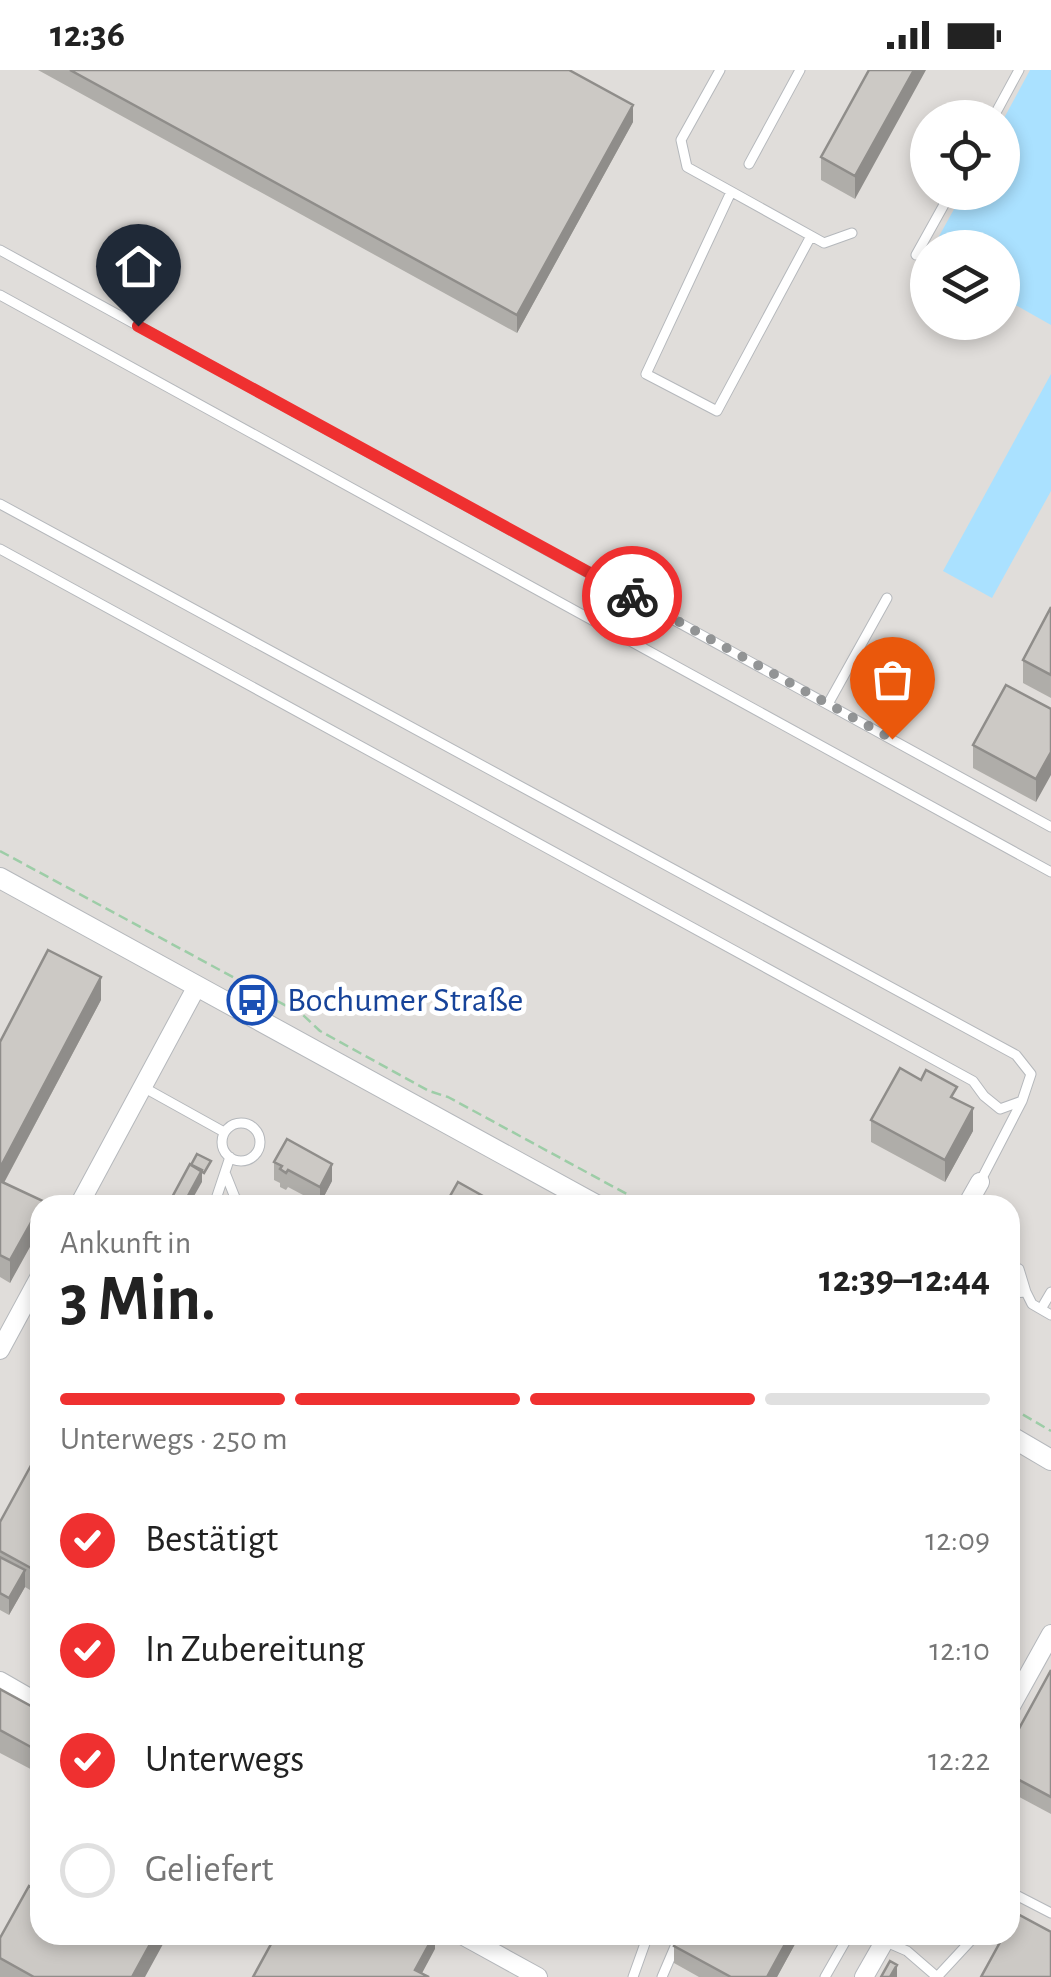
<!DOCTYPE html>
<html lang="de">
<head>
<meta charset="utf-8">
<style>
	:root { --surface:#fff; --page:#f2f2f2; --text:#222; --muted:#767676; --line:#e0e0e0; --accent:#ef3030 }
	body { margin:0; font-family:"Alegreya Sans",sans-serif; background:var(--page); color:var(--text); height:100vh; display:flex; flex-direction:column; font-size:38px; white-space:nowrap }
	* { box-sizing:border-box; margin:0 }
	p { font-size:32px; color:var(--muted) }
	.icon { flex:none; width:55px; height:55px; fill:none; stroke:currentColor; stroke-width:2; stroke-linecap:round; stroke-linejoin:round }
	.map { position:relative; flex:1; overflow:hidden }
	.details { position:absolute; left:30px; top:1125px; width:990px; height:750px; display:flex; flex-direction:column; background:var(--surface); border-radius:30px; box-shadow:0 5px 15px #0003 }
	.details>* { flex:none }
	.fabs { position:absolute; left:910px; top:30px; display:grid; gap:20px }
	.fabs a { display:grid; place-items:center; width:110px; height:110px; border-radius:50%; background:var(--surface); box-shadow:0 5px 15px #0003; font-size:50px }
	.pin { position:absolute; display:grid; place-items:center; width:85px; height:85px; color:#fff; margin:-102px -42px; border-radius:50% 50% 50% 0; rotate:-45deg; box-shadow:0 0 10px #0007 }
	.pin .icon { rotate:45deg }
	.courier { position:absolute; display:grid; place-items:center; width:100px; height:100px; margin:-50px; border:8px solid #ef3030; border-radius:50%; background:#fff; color:#222; box-shadow:0 2px 12px #0007 }
	.overview em { font-style:normal; font-weight:700 }
	.overview div { display:flex; flex-direction:column-reverse }
	.overview { display:flex; align-items:center; justify-content:space-between; height:170px; padding:0 30px }
	h1 { font-size:65px; font-weight:700; line-height:75px }
	.bar { display:grid; grid-template-columns:repeat(4,1fr); gap:15px 10px; align-content:center; height:120px; padding:0 30px }
	.bar i { height:12px; border-radius:8px; background:var(--line) }
	.bar .on { background:var(--accent) }
	.bar p { grid-column:span 4 }
	ol { padding:0 30px; list-style:none }
	li { display:flex; align-items:center; gap:30px; height:110px }
	li p { margin-inline-start:auto }
	li .icon { padding:10px; border-radius:50%; background:var(--accent); color:#fff; stroke-width:4 }
	li:last-child { color:var(--muted) }
	li i { width:55px; height:55px; border:5px solid var(--line); border-radius:50% }
	.status { display:flex; justify-content:space-between; align-items:center; height:70px; padding:0 50px; background:var(--surface); direction:ltr }
	.status svg { height:28px; fill:currentColor }
	.map>svg:first-child { display:block }
	.industrial { fill:#e0ddda; fill-rule:evenodd }
	.water { fill:#aae1ff }
	.lines { fill:none; stroke-linecap:round; stroke-linejoin:round }
	.service-casing { stroke:#b5b8bc; stroke-width:11 }
	.minor-casing { stroke:#b5b8bc; stroke-width:20 }
	.tertiary-casing { stroke:#b5b8bc; stroke-width:22 }
	.path { stroke:#9dcda7; stroke-width:2.5; stroke-dasharray:10 5; stroke-linecap:butt }
	.service { stroke:#fff; stroke-width:9 }
	.minor { stroke:#fff; stroke-width:18 }
	.tertiary { stroke:#fff; stroke-width:20 }
	.wall { fill:#afada9 }
	.shaded-wall { fill:#8f8d8a }
	.building { fill:#ccc9c5; stroke:#8f8d8a; stroke-width:2.5 }
	.done { stroke:#929495; stroke-width:10; stroke-dasharray:0 18 }
	.route { stroke:#ef3030; stroke-width:12 }
	.labels { text-anchor:middle; dominant-baseline:central; stroke-width:10; stroke-linejoin:round; paint-order:stroke }
	.transit-label { font-size:35px; fill:#164399; stroke:#fff; text-anchor:start }
</style>
</head>
<body>
<div class="status"><b>12:36</b><svg viewBox="0 0 49 12"><path d="M0 12V9h3v3zM5 12V6h3v6zM10 12V3h3v9zM15 12V0h3v12zM26 1h20v11H26zM47 4h2v5h-2z"/></svg></div>
<div class="map">
<svg width="1051" height="1907" viewBox="0 0 1051 1907">
	<rect width="100%" height="100%" fill="#f1eee8"/>
	<path class="industrial" d="M0 0H1051V1907H0ZM928 48H1002V122H928ZM928 178H1002V252H928ZM40 1135H1010V1865H40Z"/>
	<path class="water" d="M1030 0H1051V255L1003 228 1002 178 933 177 963 123 1002 122 1003 50Z
		M1051 304V421L992 528 943 501Z"/>
	<g class="lines">
		<g class="service-casing">
			<path id="service" d="M720 0 681 70 687 97 824 173 852 163
				M993 48 1019 0
				M749 94 800 0
				M731 122 646 304 717 341 811 166
				M0 180 1051 757
				M916 185 951 122
				M0 225 1051 802
				M0 434 1016 985 1031 1004 1022 1031 1000 1039 984 1026 973 1011 0 479
				M828 634 887 528
				M143 1017 224 1062
				M222 1072a19 19 0 1 1 38 0a19 19 0 1 1-38 0Z
				M226 1105 238 1135
				M980 1112 1022 1031
				M234 1128 248 1135
				M214 1135 230 1087
				M1010 1194 1019 1199 1026 1222
				M1010 1223 1026 1222 1032 1234 1051 1245
				M1041 1239 1051 1222
				M1010 1828 1014 1824 1051 1843
				M884 1871 907 1881 937 1907
				M633 1907 648 1865
				M662 1907 680 1865
				M825 1907 849 1865
				M937 1907 976 1865"/>
		</g>
		<g class="minor-casing">
			<path id="minor" d="M79 1135 197 916
				M967 1135 980 1112
				M0 1280 40 1206
				M0 1611 40 1634
				M1010 1638 1051 1564
				M462 1865 538 1907
				M864 1907 888 1865"/>
		</g>
		<g class="tertiary-casing">
			<path id="tertiary" d="M0 808 596 1135
				M1010 1366 1051 1390"/>
		</g>
		<path class="path" d="M0 781 303 945 320 961 429 1021 448 1027 647 1135
			M1010 1337 1051 1361"/>
		<use href="#service" class="service"/>
		<use href="#minor" class="minor"/>
		<use href="#tertiary" class="tertiary"/>
	</g>
	<path class="wall" d="M38 0H569L633 52 517 263Z
		M869 0 855 129 821 110V87Z
		M1051 537V628L1023 613V590Z
		M1051 639 1036 732 973 698V675Z
		M101 930 4 1113 43 1135 10 1213 0 1207V972Z
		M957 1030 973 1061 945 1112 871 1072V1050Z
		M274 1092 332 1111 320 1134 288 1117 286 1120 280 1117V1113L274 1110Z
		M40 1379V1526L25 1517 9 1545 0 1540V1452Z
		M1051 1600V1744L1010 1722V1675Z
		M0 1619 40 1641V1704L0 1683Z
		M800 1865 777 1907H699L674 1893V1876Z
		M0 1868 145 1907H0Z"/>
	<path class="shaded-wall" d="M914 0H926L855 129V106Z
		M633 35V52L517 263V245Z
		M1051 682V705L1036 732V709Z
		M101 907V930L0 1120V1098Z
		M973 1038V1061L945 1112V1090Z
		M332 1094V1111L320 1134V1117Z
		M202 1100V1112L189 1135H183Z
		M40 1137V1159L10 1213V1190Z
		M1013 1496V1513L1010 1520V1502Z
		M25 1500V1517L9 1545V1528Z
		M155 1865H168L145 1907H132Z
		M434 1865H435V1879L420 1907 415 1900Z
		M790 1865H800L777 1907H767Z
		M897 1895V1907H890Z"/>
	<path class="building" d="M70 0H569L633 35 517 245Z
		M869 0H914L855 106 821 87Z
		M1051 537V605L1023 590Z
		M1006 615 1051 639V682L1036 709 973 675Z
		M48 880 101 907 0 1098V972Z
		M900 998 921 1010 926 1000 957 1017 951 1027 973 1038 945 1090 871 1050Z
		M287 1069 332 1094 320 1117 288 1100 286 1103 280 1099 282 1096 274 1092Z
		M197 1084 211 1091 204 1103 191 1095Z
		M190 1094 202 1100 183 1135H177L170 1131Z
		M0 1111 43 1131 10 1190 0 1185Z
		M458 1112 499 1135H445Z
		M40 1379V1503L0 1481V1452Z
		M0 1487 25 1500 9 1528 0 1523Z
		M1051 1600V1727L1010 1705V1675Z
		M0 1619 40 1641V1682L0 1660Z
		M29 1816 40 1822V1865H155L132 1907H34L0 1888V1868Z
		M1016 1843 1051 1862V1907H981L1004 1865H1010V1854Z
		M276 1865H434L415 1900 429 1907H253Z
		M679 1865H790L767 1907H731L674 1876Z
		M890 1891 897 1895 890 1907H881Z"/>
	<g class="lines">
		<path class="done" d="M632 526 892 669"/>
		<path class="route" d="M138 256 632 526"/>
	</g>
	<defs>
		<g id="bus-ring" transform="scale(2.5)"><circle r="9.5" fill="#fff" stroke="#1a4fb4" stroke-width="1.5"/><path d="M-5-6H5V4H4V6H2V4H-2V6H-4V4H-5ZM-3.5-4V0h7V-4ZM-3.5 1.2v1.5H-2V1.2ZM2 1.2v1.5H3.5V1.2Z" fill="#1a4fb4"/></g>
	</defs>
	<g fill-rule="evenodd">
		<use href="#bus-ring" x="252" y="930"/>
	</g>
	<g class="labels">
		<g class="transit-label">
			<text x="287" y="930">Bochumer Straße</text>
		</g>
	</g>
</svg>
<div class="fabs">
<a><svg class="icon" aria-label="locate" viewBox="0 0 24 24"><circle cx="12" cy="12" r="6"/><path d="M12 2v4M12 18v4M2 12h4M18 12h4"/></svg></a>
<a><svg class="icon" aria-label="layers" viewBox="0 0 24 24"><path d="M12 4l9 5-9 5-9-5zM3 14l9 5 9-5"/></svg></a>
</div>
<div class="pin" style="left:892px;top:669px;background:#ea580c"><svg class="icon" aria-label="bag" viewBox="0 0 24 24"><path d="M5 8h14l-1 12H6zM9 8a3 3 0 0 1 6 0"/></svg></div>
<div class="pin" style="left:138px;top:256px;background:#1f2937"><svg class="icon" aria-label="home" viewBox="0 0 24 24"><path d="M3 11l9-7 9 7M6 9v11h12V9"/></svg></div>
<div class="courier" style="left:632px;top:526px"><svg class="icon" aria-label="bike" viewBox="0 0 24 24"><circle cx="6" cy="16" r="4"/><circle cx="18" cy="16" r="4"/><path d="M6 16l4-8h5l3 8M10 8l3 8H6M13 5h3"/></svg></div>
<section class="details">
<div class="overview"><div><h1>3 Min.</h1><p>Ankunft in</p></div><em>12:39–12:44</em></div>
<div class="bar"><i class="on"></i><i class="on"></i><i class="on"></i><i></i><p>Unterwegs · 250 m</p></div>
<ol>
<li><svg class="icon" aria-label="check" viewBox="0 0 24 24"><path d="M5 12l5 5 9-10"/></svg>Bestätigt<p>12:09</p></li>
<li><svg class="icon" aria-label="check" viewBox="0 0 24 24"><path d="M5 12l5 5 9-10"/></svg>In Zubereitung<p>12:10</p></li>
<li><svg class="icon" aria-label="check" viewBox="0 0 24 24"><path d="M5 12l5 5 9-10"/></svg>Unterwegs<p>12:22</p></li>
<li><i></i>Geliefert</li>
</ol>
</section>
</div>
</body>
</html>
